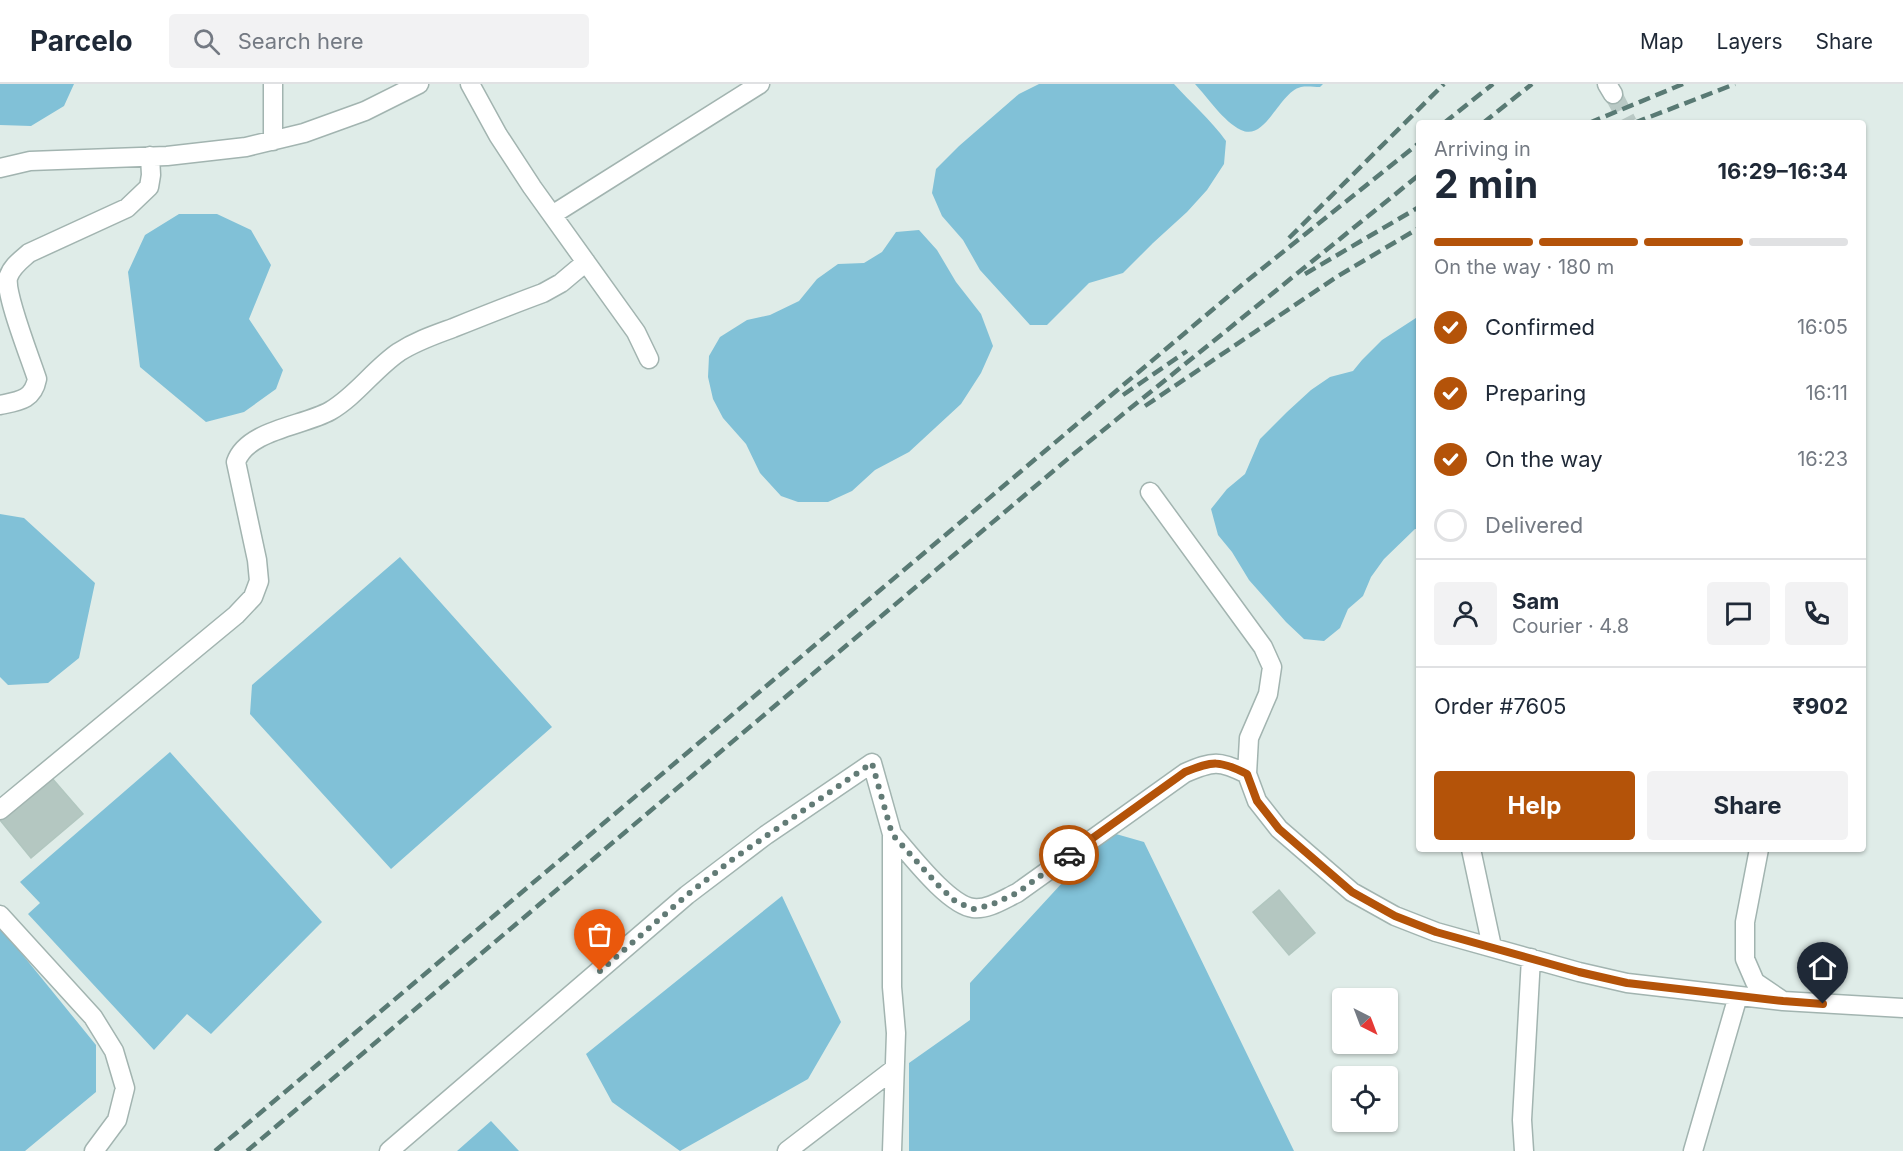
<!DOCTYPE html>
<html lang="en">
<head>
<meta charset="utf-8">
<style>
	:root { --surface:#fff; --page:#f2f2f3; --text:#1f2937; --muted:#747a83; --line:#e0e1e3; --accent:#b45309 }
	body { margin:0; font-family:Inter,sans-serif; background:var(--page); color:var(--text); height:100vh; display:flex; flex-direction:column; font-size:22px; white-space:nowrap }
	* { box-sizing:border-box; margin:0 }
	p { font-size:20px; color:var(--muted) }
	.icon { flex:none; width:33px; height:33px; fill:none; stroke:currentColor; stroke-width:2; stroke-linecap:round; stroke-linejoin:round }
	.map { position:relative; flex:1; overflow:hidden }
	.panel { position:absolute; left:1416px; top:36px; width:450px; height:732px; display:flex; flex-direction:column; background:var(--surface); border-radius:6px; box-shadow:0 2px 4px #0004 }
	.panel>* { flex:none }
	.needle { width:39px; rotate:138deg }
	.buttons { position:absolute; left:1332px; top:904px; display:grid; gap:12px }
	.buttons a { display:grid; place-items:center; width:66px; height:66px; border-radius:6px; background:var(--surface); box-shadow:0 2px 4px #0004; font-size:30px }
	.pin { position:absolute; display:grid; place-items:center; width:51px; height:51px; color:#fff; margin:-62px -26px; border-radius:50% 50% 50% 0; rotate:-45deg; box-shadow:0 0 6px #0007 }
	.pin .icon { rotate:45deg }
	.courier { position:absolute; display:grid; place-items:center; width:60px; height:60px; margin:-30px; border:4px solid #b45309; border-radius:50%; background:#fff; color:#222; box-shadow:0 2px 8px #0007 }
	.headline em { font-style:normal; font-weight:700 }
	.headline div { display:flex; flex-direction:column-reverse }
	.headline { display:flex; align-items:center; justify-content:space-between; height:102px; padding:0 18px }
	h1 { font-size:39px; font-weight:700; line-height:45px }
	.bar { display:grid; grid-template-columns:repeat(4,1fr); gap:9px 6px; align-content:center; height:72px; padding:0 18px }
	.bar i { height:8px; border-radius:4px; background:var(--line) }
	.bar .active { background:var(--accent) }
	.bar p { grid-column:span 4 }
	.line { display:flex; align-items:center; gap:15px; padding:0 18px; border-top:2px solid var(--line) }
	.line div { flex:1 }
	.round { display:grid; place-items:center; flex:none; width:63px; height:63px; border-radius:6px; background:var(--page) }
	ol { padding:0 18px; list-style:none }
	li { display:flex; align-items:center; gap:18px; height:66px }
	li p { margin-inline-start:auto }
	li .icon { padding:6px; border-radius:50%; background:var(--accent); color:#fff; stroke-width:4 }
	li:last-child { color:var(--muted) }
	li i { width:33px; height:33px; border:3px solid var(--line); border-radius:50% }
	.cta { display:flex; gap:12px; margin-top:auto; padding:12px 18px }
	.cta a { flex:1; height:69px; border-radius:6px; background:var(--accent); color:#fff; font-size:24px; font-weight:700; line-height:69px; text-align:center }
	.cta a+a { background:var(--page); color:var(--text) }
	header { display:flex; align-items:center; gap:36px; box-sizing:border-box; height:84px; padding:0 30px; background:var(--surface); border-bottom:2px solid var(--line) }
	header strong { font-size:28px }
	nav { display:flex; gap:33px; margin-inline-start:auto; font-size:21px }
	.search { width:420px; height:54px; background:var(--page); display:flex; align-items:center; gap:15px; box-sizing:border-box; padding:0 21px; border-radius:6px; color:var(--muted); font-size:22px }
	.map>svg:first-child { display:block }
	.water { fill:#81c1d7 }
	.building { fill:#b4c7c1; stroke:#b1c6bf; stroke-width:1.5 }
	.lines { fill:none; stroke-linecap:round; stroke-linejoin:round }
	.minor-tunnel { stroke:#b9c9c5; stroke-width:18; stroke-dasharray:18 9; stroke-linecap:butt }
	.minor-casing { stroke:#a2b4b0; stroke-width:21 }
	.minor { stroke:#fff; stroke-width:18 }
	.rail { stroke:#597a74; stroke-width:4.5; stroke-dasharray:12 6; stroke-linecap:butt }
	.done { stroke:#627b76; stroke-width:6; stroke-dasharray:0 10.8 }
	.route { stroke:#b45309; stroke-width:8 }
</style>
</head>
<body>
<header>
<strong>Parcelo</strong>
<div class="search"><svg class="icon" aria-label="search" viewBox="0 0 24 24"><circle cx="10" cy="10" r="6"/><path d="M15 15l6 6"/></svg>Search here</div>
<nav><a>Map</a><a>Layers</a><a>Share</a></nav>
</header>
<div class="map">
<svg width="1903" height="1067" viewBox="0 0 1903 1067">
	<rect width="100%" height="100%" fill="#dfece8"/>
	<path class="water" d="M0 0H74L64 22 31 42 0 41Z
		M1039 0H1174C1191 19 1211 36 1226 57L1224 80 1207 106 1187 128 1153 159 1123 189 1089 199 1047 241H1030L980 186 963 156 942 132 932 109 936 85 959 62 1019 10Z
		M1195 0H1323L1320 3C1314 3 1307 2 1301 3 1279 8 1266 58 1241 46 1223 37 1209 15 1195 0Z
		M179 130H217L251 146 271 181 249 235 283 286 276 305 244 328 206 338 140 283 128 188 145 151Z
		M919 146 937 166 956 198 981 230 993 262 981 289 961 320 909 368 875 386 852 407 828 418H798L781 412 760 389 746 360 723 334 713 315 708 293 709 272 720 253 747 236 770 231 799 217 817 195 838 180 864 179 882 168 896 148Z
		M1419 232V445H1415L1384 475 1371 493 1363 512 1348 525 1340 544 1324 557 1304 555 1286 538 1249 496 1232 468 1218 451 1211 425 1227 405 1245 390 1260 355 1287 328 1311 306 1330 293 1353 287 1362 276 1382 256Z
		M0 430 24 434 95 499 79 574 48 599 8 601 0 593Z
		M400 473 552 643 391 785 250 630 252 601Z
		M170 668 322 838 211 950 187 930 154 966 28 830 40 819 20 798Z
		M1109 748 1144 758 1294 1067H909V979L970 936V899Z
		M782 812 841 938 808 995 680 1067 612 1018 586 970Z
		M0 843 96 961V1008L25 1067H0Z
		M491 1037 519 1067H457Z"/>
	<path class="building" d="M51 693 83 730 31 774 0 736Z
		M1279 806 1315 849 1289 871 1253 828Z"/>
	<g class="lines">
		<path class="minor-tunnel" d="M1613 10 1628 39"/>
		<g class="minor-casing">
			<path id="minor" d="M273 0V57
				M470 0 498 51 532 103 636 248 649 275
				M1607 0 1613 10
				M0 84 30 77 167 72 246 63 304 49 365 27 419 0
				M552 131 760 0
				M0 321C19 317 33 316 37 295 31 276 5 211 8 194 11 183 21 176 29 169L127 124 149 103 151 91 150 72
				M1150 408 1263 563 1272 583 1268 610 1249 654 1247 690 1257 717 1279 745 1352 808 1395 832 1436 848 1579 888 1627 899 1783 917
				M0 726 236 531 253 513 259 497 257 476 236 378C247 346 303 342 330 327 356 312 374 285 399 268 416 257 434 251 453 244 483 232 513 220 543 209L561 199 586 178
				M892 750C909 769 948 821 973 824 988 826 1004 815 1017 809L1185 689C1213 677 1219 676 1247 690
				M1471 765 1492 863
				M1759 765 1745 838V875L1755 898 1783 917 1903 924
				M0 831 93 933 114 967 125 1004 117 1036 94 1067
				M389 1067 687 811 766 751 872 679 892 750V903L896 949 892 1067
				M787 1067 894 985
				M1524 1067 1522 1036 1531 874
				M1693 1067 1738 912"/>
		</g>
		<use href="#minor" class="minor"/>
		<path class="rail" d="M1444 39 1493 0
			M1483 39 1532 0
			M1589 39 1683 0
			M1634 39 1735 0
			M1289 154 1444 0
			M1305 190 1419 123
			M1123 311 1187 267
			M1145 322 1338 192 1419 144
			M215 1067 1243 200 1419 59
			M247 1067 1070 373 1419 91"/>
	</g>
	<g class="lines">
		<path class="done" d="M600 887 687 811 733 775 872 679 892 750 939 802 956 818 974 825 991 821 1017 809 1069 771"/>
		<path class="route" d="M1069 771 1185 688C1213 677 1219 676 1247 690L1257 717 1279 745 1352 808 1395 832 1436 848 1579 888 1627 899 1783 917 1823 920"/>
	</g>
</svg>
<div class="buttons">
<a><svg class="needle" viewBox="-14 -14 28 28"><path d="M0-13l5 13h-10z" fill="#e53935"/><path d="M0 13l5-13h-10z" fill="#747a83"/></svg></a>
<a><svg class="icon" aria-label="locate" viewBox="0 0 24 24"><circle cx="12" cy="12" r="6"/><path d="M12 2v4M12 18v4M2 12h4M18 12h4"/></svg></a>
</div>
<div class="pin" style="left:600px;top:887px;background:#ea580c"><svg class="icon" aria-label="bag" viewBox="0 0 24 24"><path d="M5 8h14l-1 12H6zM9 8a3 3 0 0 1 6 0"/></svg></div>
<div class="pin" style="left:1823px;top:920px;background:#1f2937"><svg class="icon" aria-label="home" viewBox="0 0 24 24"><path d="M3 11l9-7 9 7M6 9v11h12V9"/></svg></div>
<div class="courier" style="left:1069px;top:771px"><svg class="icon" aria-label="car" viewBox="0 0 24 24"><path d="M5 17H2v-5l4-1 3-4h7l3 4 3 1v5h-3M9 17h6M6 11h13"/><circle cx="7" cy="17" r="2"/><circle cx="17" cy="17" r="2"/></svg></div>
<section class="panel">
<div class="headline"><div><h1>2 min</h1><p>Arriving in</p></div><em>16:29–16:34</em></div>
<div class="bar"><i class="active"></i><i class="active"></i><i class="active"></i><i></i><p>On the way · 180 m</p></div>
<ol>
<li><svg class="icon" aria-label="check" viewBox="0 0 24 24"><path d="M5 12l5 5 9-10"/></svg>Confirmed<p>16:05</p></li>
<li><svg class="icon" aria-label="check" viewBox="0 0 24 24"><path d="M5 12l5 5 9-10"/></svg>Preparing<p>16:11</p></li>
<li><svg class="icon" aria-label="check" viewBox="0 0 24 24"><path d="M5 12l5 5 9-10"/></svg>On the way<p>16:23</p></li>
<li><i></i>Delivered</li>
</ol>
<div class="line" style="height:108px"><a class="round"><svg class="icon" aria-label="person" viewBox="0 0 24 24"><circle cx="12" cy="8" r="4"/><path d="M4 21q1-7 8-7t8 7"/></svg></a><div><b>Sam</b><p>Courier · 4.8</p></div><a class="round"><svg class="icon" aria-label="chat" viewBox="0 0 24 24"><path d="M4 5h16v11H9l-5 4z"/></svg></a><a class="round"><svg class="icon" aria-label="phone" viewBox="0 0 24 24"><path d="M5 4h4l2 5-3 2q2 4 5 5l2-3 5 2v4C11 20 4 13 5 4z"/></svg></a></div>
<div class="line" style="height:78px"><div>Order #7605</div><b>₹902</b></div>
<div class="cta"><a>Help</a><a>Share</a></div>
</section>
</div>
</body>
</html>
